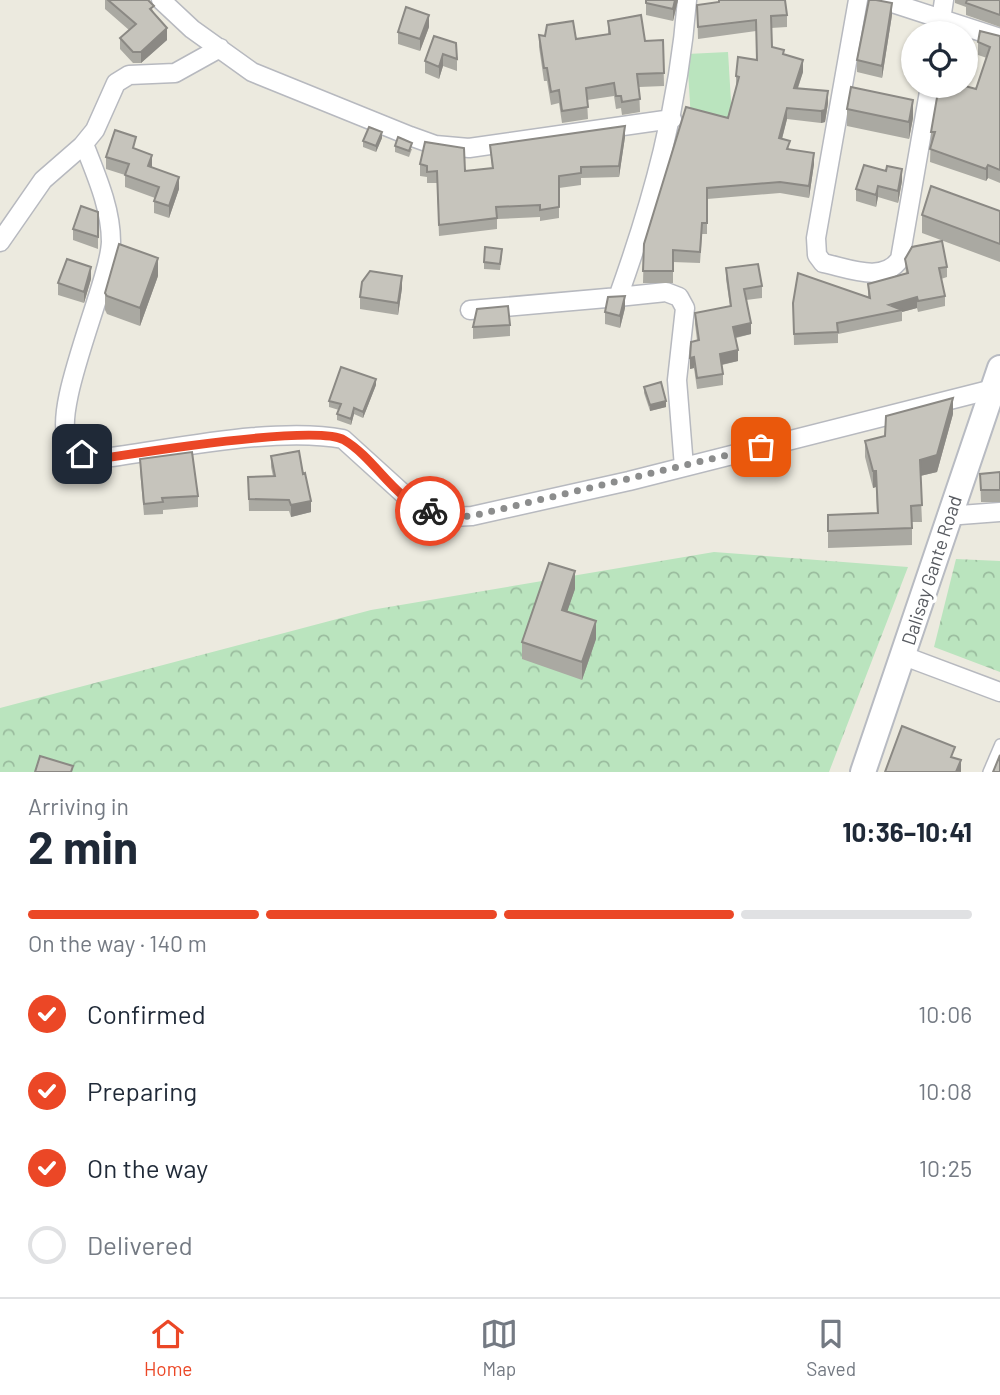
<!DOCTYPE html>
<html lang="en">
<head>
<meta charset="utf-8">
<style>
	:root { --surface:#fff; --page:#f6f6f7; --text:#1f2937; --muted:#747a83; --line:#e0e1e3; --accent:#eb4726 }
	body { margin:0; font-family:Barlow,sans-serif; background:var(--page); color:var(--text); height:100vh; display:flex; flex-direction:column; font-size:26px; white-space:nowrap }
	* { box-sizing:border-box; margin:0 }
	p { font-size:23px; color:var(--muted) }
	.icon { flex:none; width:38px; height:38px; fill:none; stroke:currentColor; stroke-width:2; stroke-linecap:round; stroke-linejoin:round }
	.map { position:relative; height:772px; overflow:hidden }
	.panel { display:flex; flex-direction:column; background:var(--surface); flex:1 }
	.panel>* { flex:none }
	.controls { position:absolute; left:901px; top:21px; display:grid; gap:14px }
	.controls a { display:grid; place-items:center; width:77px; height:77px; border-radius:50%; background:var(--surface); box-shadow:0 2px 5px #0004; font-size:35px }
	.pin { position:absolute; display:grid; place-items:center; width:60px; height:60px; color:#fff; margin:-30px; border-radius:14px; box-shadow:0 4px 10px #0006 }
	.courier { position:absolute; display:grid; place-items:center; width:70px; height:70px; margin:-35px; border:5px solid #eb4726; border-radius:50%; background:#fff; color:#222; box-shadow:0 2px 9px #0007 }
	.headline em { font-style:normal; font-weight:700 }
	.headline div { display:flex; flex-direction:column-reverse }
	.headline { display:flex; align-items:center; justify-content:space-between; height:119px; padding:0 28px }
	h1 { font-size:46px; font-weight:700; line-height:52px }
	.bar { display:grid; grid-template-columns:repeat(4,1fr); gap:10px 7px; align-content:center; height:84px; padding:0 28px }
	.bar i { height:9px; border-radius:5px; background:var(--line) }
	.bar .selected { background:var(--accent) }
	.bar p { grid-column:span 4 }
	ol { padding:0 28px; list-style:none }
	li { display:flex; align-items:center; gap:21px; height:77px }
	li p { margin-inline-start:auto }
	li .icon { padding:7px; border-radius:50%; background:var(--accent); color:#fff; stroke-width:4 }
	li:last-child { color:var(--muted) }
	li i { width:38px; height:38px; border:4px solid var(--line); border-radius:50% }
	.tab-bar { display:flex; justify-content:space-around; align-items:center; height:98px; border-top:2px solid var(--line); background:var(--surface); font-size:19px; color:var(--muted) }
	.tab-bar a { display:grid; justify-items:center; gap:4px }
	.tab-bar .selected { color:var(--accent) }
	.map>svg:first-child { display:block }
	.green { fill:#bae4be }
	.forest { fill:url(#forest-crowns) }
	.lines { fill:none; stroke-linecap:round; stroke-linejoin:round }
	.service-casing { stroke:#b7b9bf; stroke-width:12 }
	.minor-casing { stroke:#b7b9bf; stroke-width:21 }
	.secondary-casing { stroke:#b8bbc2; stroke-width:28 }
	.service { stroke:#fff; stroke-width:9 }
	.minor { stroke:#fff; stroke-width:18 }
	.secondary { stroke:#fff; stroke-width:24 }
	.wall { fill:#aaa9a2 }
	.shaded-wall { fill:#8b8984 }
	.building { fill:#c6c4bc; stroke:#8b8984; stroke-width:2 }
	.done { stroke:#8c8d8d; stroke-width:7; stroke-dasharray:0 12.6 }
	.route { stroke:#eb4726; stroke-width:9 }
	.labels { text-anchor:middle; dominant-baseline:central; stroke-width:7; stroke-linejoin:round; paint-order:stroke }
	.street-label { font-size:19px; fill:#585b61; stroke:#fff }
</style>
</head>
<body>
<div class="map">
<svg width="1000" height="772" viewBox="0 0 1000 772">
	<defs>
		<pattern id="forest-crowns" width="20" height="18" patternUnits="userSpaceOnUse" patternTransform="scale(1.75)"><rect width="20" height="18" fill="#bae4be"/><path d="M2 6a3 3 0 1 1 6 0M12 15a3 3 0 1 1 6 0" fill="none" stroke="#9abc9e"/></pattern>
	</defs>
	<rect width="100%" height="100%" fill="#eceadf"/>
	<path class="green" d="M728 52 732 118 691 120 687 54Z"/>
	<path class="forest" d="M714 552 908 567 829 772H0V708L371 610Z
		M956 559 1000 561V672L934 647Z"/>
	<g class="lines">
		<g class="service-casing">
			<path id="service" d="M988 772 1000 744"/>
		</g>
		<g class="minor-casing">
			<path id="minor" d="M161 0 192 29 252 72 410 136 435 145 469 148 672 119
				M858 0 816 238 817 255 823 263C848 268 883 284 900 259L930 86
				M883 0 1000 38
				M939 33 944 0
				M84 144C96 175 111 208 111 242 109 286 47 416 70 445 78 456 93 456 105 458 173 449 277 426 343 439L419 508 452 517 472 516 629 481 993 389
				M0 242 43 180 82 146 95 130 116 83 129 75 175 73 220 48
				M618 297 666 292 679 297 685 308 677 380 684 467
				M470 310 618 297C653 200 679 104 687 0
				M947 516 1000 512
				M904 656 1000 692"/>
		</g>
		<g class="secondary-casing">
			<path id="secondary" d="M863 772 1000 368"/>
		</g>
		<use href="#service" class="service"/>
		<use href="#minor" class="minor"/>
		<use href="#secondary" class="secondary"/>
	</g>
	<path class="wall" d="M105 0H148L154 13 167 40 141 63H133L120 49V38L129 30 105 9Z
		M678 0 673 21 646 15V3Z
		M955 0H1000V27L966 15V7L955 3Z
		M697 5 787 15V27L771 28 772 47 784 54 803 72 798 88 828 103 825 122 821 123 787 119 782 139 790 150 814 164 809 198 780 193 707 199V234H702L700 263 673 262V283H643L644 244 728 118 736 88V76L756 59V31L698 39Z
		M892 15 882 78 857 72V60Z
		M608 21 645 41 663 40 664 86 639 87 640 112 622 115 621 108 616 109 614 96 587 100 588 119 562 123 559 103 551 105 547 81H544L539 47V35L576 39 608 34Z
		M429 27 420 51 398 44V32Z
		M434 36 457 59V71L443 66 439 79 425 73V61Z
		M1000 36V183L988 178 986 181 930 162 931 132 976 89 987 58 978 55V42Z
		M847 109 913 118 909 139 847 126Z
		M625 137 619 177 581 178V185L559 188V218L540 221V217L497 219V229L439 236 437 183H427V177L420 176V164L465 171 492 168 490 145Z
		M382 138 376 152 363 147V141Z
		M395 146 412 149 409 157 395 152Z
		M136 149 152 168 179 189 169 218 154 213V201L155 198 125 187V175L106 169V157Z
		M902 181 898 203 878 197 876 207 856 201V189Z
		M1000 211V262L922 233V215Z
		M98 212V249L73 240V229Z
		M502 255 500 270 484 269V262Z
		M905 259 947 267V277L941 279 945 296V306L918 312 917 308 902 312V321L838 334V343L794 345 793 303 868 297V284L906 273Z
		M726 268 762 286V298L746 300 751 334 736 338 738 361 722 365 723 374V385L697 389 694 368 690 369 697 340 695 324V313L730 306 726 279Z
		M158 276 140 326 107 314 105 310V293Z
		M91 279 84 303 58 295V283Z
		M402 288 398 315 360 309V297Z
		M625 308 620 328 605 324V312Z
		M510 325V336L473 339V327Z
		M376 385 363 418 354 414 351 425 337 420V414L339 410 329 407V401Z
		M644 387 666 407 650 411 644 393Z
		M953 414 937 472 920 476 922 522H912V545L828 548V515L877 513 876 487 873 488 865 457V441L885 436Z
		M271 456 303 474 311 512 291 517 289 511H249L248 477 273 476 271 467Z
		M140 459 198 496V507L163 510V514L144 515 140 470Z
		M1000 472V502H981L980 474Z
		M575 589 567 611 596 639 582 680 522 659V642Z"/>
	<path class="shaded-wall" d="M675 0H678L673 21V9Z
		M892 3V15L882 78V66Z
		M429 15V27L420 51V39Z
		M167 28V40L141 63V52Z
		M443 54V66L439 79V67Z
		M803 60V72L794 99V88Z
		M828 91V103L825 122 821 123V111Z
		M913 100V118L909 139V122Z
		M787 108V119L779 150V138Z
		M625 126V137L619 177V166Z
		M382 132V138L376 152V146Z
		M814 153V164L809 198V186Z
		M152 155V167L148 178V166Z
		M988 165V178L986 181V169Z
		M902 169V181L898 203V191Z
		M179 177V189L169 218V206Z
		M878 186V197L876 207V195Z
		M158 258V276L140 326V308Z
		M91 267V279L84 303V292Z
		M402 276V288L398 315V303Z
		M625 296V308L620 328V316Z
		M917 297V308L902 312V310L889 305Z
		M751 323V334L733 338V327Z
		M738 350V361L720 365V354Z
		M694 357V368L690 369V358Z
		M376 379V385L363 418V412Z
		M953 398V414L937 472 920 476V460Z
		M666 401V407L650 411V405Z
		M354 408V414L351 425V419Z
		M873 471H876V487L873 488Z
		M311 501V512L291 517V505Z
		M575 571V589L562 627V610Z
		M596 621V639L582 680V662Z
		M961 760V772H956Z"/>
	<path class="building" d="M108 0H148L154 6 150 9 167 28 141 52H133L120 38 136 24Z
		M646 0H675L673 9 646 3Z
		M719 0H785L787 15 771 16 772 47 784 50 783 54 803 60 794 88 828 91 825 110 821 111 787 108 779 138 790 141 787 149 814 153 809 186 780 182 707 188V223H702L700 252 673 250V271H643L644 244 686 107 728 118 739 77 736 76 738 57 757 60 756 20 698 27 697 5 719 2Z
		M869 0H876L892 3 882 66 857 60Z
		M967 0H1000V15L966 3Z
		M406 7 429 15 420 39 398 32Z
		M641 15 645 41 663 40 664 73 637 74 640 99 622 102 621 96H616L614 83 586 88 588 107 562 111 559 90 551 92 547 68H544L539 35 545 36 547 25 573 21 576 39 610 34 608 21Z
		M980 31 1000 36V170L988 165 986 169 930 149 935 132H931L939 86H965L976 89 990 47 978 42Z
		M434 36 456 43 457 59 443 54 439 67 425 61Z
		M851 87 913 100 909 122 847 109Z
		M625 126 619 166 581 167V173L559 176V207L540 210V205L496 207 497 218 439 225 437 171 427 172V166L420 164 425 142 464 148 465 171 493 168 490 145Z
		M369 127 382 132 376 146 363 141Z
		M115 130 136 137 133 148 152 155 148 166 179 177 169 206 154 201 159 187 125 175 129 164 106 157Z
		M398 137 412 143 409 151 395 146Z
		M864 165 886 171 887 166 902 169 898 191 878 186 876 195 856 189Z
		M931 186 1000 211V244L922 215Z
		M81 206 98 212V237L73 229Z
		M942 241 947 267 939 268 945 296 918 301 917 297 889 305 902 310 837 323 838 332 794 334 793 303 798 273 870 298 868 284 908 273 905 259 912 247Z
		M119 244 158 258 140 308 107 296 105 293Z
		M485 247 502 249 500 264 484 262Z
		M67 259 91 267 84 292 58 283Z
		M758 264 762 286 744 289 751 323 733 327 738 350 720 354 723 374 697 378 694 357 690 358 691 342 699 340 695 313 731 306 726 268Z
		M370 271 402 276 398 303 360 297 362 282Z
		M625 296 620 316 605 312 608 297Z
		M508 306 510 325 473 327 477 309Z
		M341 367 376 379 363 412 354 408 351 419 337 414 341 404 329 401Z
		M661 382 666 401 650 405 644 387Z
		M953 398 937 455 920 460 922 505 911 506 912 528 828 531V515L878 513 876 471H873L865 441 885 436 886 416Z
		M299 451 303 474 305 473 311 501 291 505 289 500 249 499 248 477 275 476 271 456Z
		M192 452 198 496 162 498 163 502 144 504 140 459Z
		M1000 472V490H981L980 474Z
		M549 563 575 571 562 610 596 621 582 662 522 642Z
		M902 726 955 747 951 757 961 760 956 772H885Z
		M1000 755V772H993Z
		M40 756 73 766 71 772H35Z"/>
	<g class="lines">
		<path class="done" d="M430 511 452 517 472 516 761 447"/>
		<path class="route" d="M82 454 105 458C144 452 317 424 344 440 376 459 394 500 430 511"/>
	</g>
	<g class="labels">
		<g class="street-label">
			<text transform="translate(931 570) rotate(-72)">Dalisay Gante Road</text>
		</g>
	</g>
</svg>
<div class="controls">
<a><svg class="icon" aria-label="locate" viewBox="0 0 24 24"><circle cx="12" cy="12" r="6"/><path d="M12 2v4M12 18v4M2 12h4M18 12h4"/></svg></a>
</div>
<div class="pin" style="left:761px;top:447px;background:#ea580c"><svg class="icon" aria-label="bag" viewBox="0 0 24 24"><path d="M5 8h14l-1 12H6zM9 8a3 3 0 0 1 6 0"/></svg></div>
<div class="pin" style="left:82px;top:454px;background:#1f2937"><svg class="icon" aria-label="home" viewBox="0 0 24 24"><path d="M3 11l9-7 9 7M6 9v11h12V9"/></svg></div>
<div class="courier" style="left:430px;top:511px"><svg class="icon" aria-label="bike" viewBox="0 0 24 24"><circle cx="6" cy="16" r="4"/><circle cx="18" cy="16" r="4"/><path d="M6 16l4-8h5l3 8M10 8l3 8H6M13 5h3"/></svg></div>
</div>
<section class="panel">
<div class="headline"><div><h1>2 min</h1><p>Arriving in</p></div><em>10:36–10:41</em></div>
<div class="bar"><i class="selected"></i><i class="selected"></i><i class="selected"></i><i></i><p>On the way · 140 m</p></div>
<ol>
<li><svg class="icon" aria-label="check" viewBox="0 0 24 24"><path d="M5 12l5 5 9-10"/></svg>Confirmed<p>10:06</p></li>
<li><svg class="icon" aria-label="check" viewBox="0 0 24 24"><path d="M5 12l5 5 9-10"/></svg>Preparing<p>10:08</p></li>
<li><svg class="icon" aria-label="check" viewBox="0 0 24 24"><path d="M5 12l5 5 9-10"/></svg>On the way<p>10:25</p></li>
<li><i></i>Delivered</li>
</ol>
</section>
<nav class="tab-bar">
<a class="selected"><svg class="icon" aria-label="home" viewBox="0 0 24 24"><path d="M3 11l9-7 9 7M6 9v11h12V9"/></svg>Home</a>
<a><svg class="icon" aria-label="map" viewBox="0 0 24 24"><path d="M3 6l6-2 6 2 6-2v14l-6 2-6-2-6 2zM9 4v14M15 6v14"/></svg>Map</a>
<a><svg class="icon" aria-label="saved" viewBox="0 0 24 24"><path d="M7 4h10v16l-5-4-5 4z"/></svg>Saved</a>
</nav>
</body>
</html>
